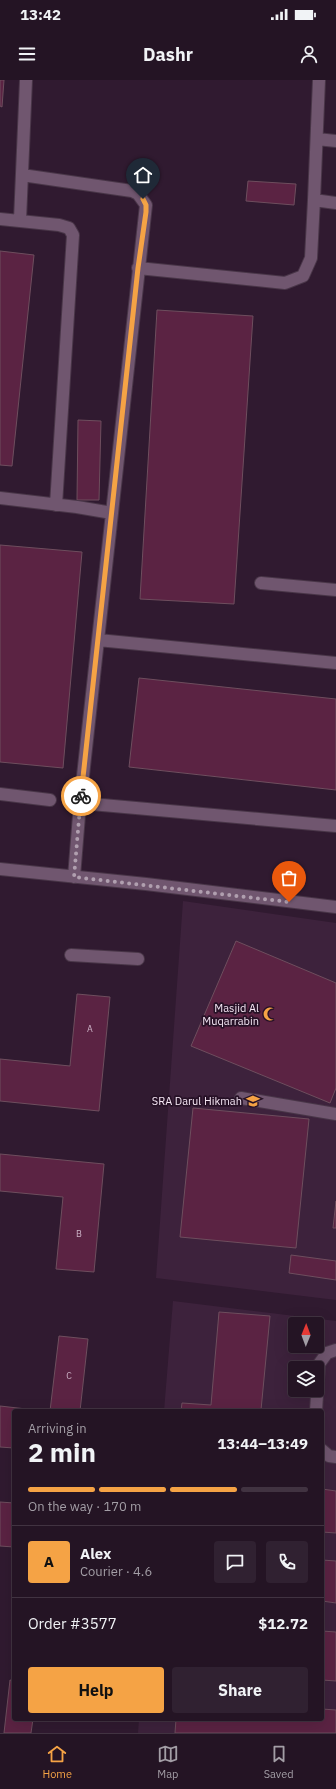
<!DOCTYPE html>
<html lang="en">
<head>
<meta charset="utf-8">
<style>
	:root { --surface:#241424; --page:#302131; --text:#f1f3f6; --muted:#a39ea6; --line:#413341; --accent:#f5a345 }
	body { margin:0; font-family:"IBM Plex Sans",sans-serif; background:var(--page); color:var(--text); height:100vh; display:flex; flex-direction:column; font-size:15px; white-space:nowrap }
	* { box-sizing:border-box; margin:0 }
	p { font-size:13px; color:var(--muted) }
	.icon { flex:none; width:22px; height:22px; fill:none; stroke:currentColor; stroke-width:2; stroke-linecap:round; stroke-linejoin:round }
	.map { position:relative; flex:1; overflow:hidden }
	.drawer { position:absolute; left:12px; top:1329px; width:312px; height:312px; display:flex; flex-direction:column; background:var(--surface); border-radius:4px; box-shadow:0 4px 16px #0002,0 0 0 1px var(--line) }
	.drawer>* { flex:none }
	.needle { width:26px; rotate:1deg }
	.controls { position:absolute; left:288px; top:1237px; display:grid; gap:8px }
	.controls a { display:grid; place-items:center; width:36px; height:36px; border-radius:4px; background:var(--surface); box-shadow:0 4px 16px #0002,0 0 0 1px var(--line); font-size:20px }
	.pin { position:absolute; display:grid; place-items:center; width:34px; height:34px; color:#fff; margin:-41px -17px; border-radius:50% 50% 50% 0; rotate:-45deg; box-shadow:0 0 4px #0007 }
	.pin .icon { rotate:45deg }
	.courier { position:absolute; display:grid; place-items:center; width:40px; height:40px; margin:-20px; border:3px solid #f5a345; border-radius:50%; background:#fff; color:#222; box-shadow:0 1px 5px #0007 }
	.head em { font-style:normal; font-weight:800 }
	.head div { display:flex; flex-direction:column-reverse }
	.head { display:flex; align-items:center; justify-content:space-between; height:68px; padding:0 16px }
	h1 { font-size:26px; font-weight:800; line-height:30px }
	.bar { display:grid; grid-template-columns:repeat(4,1fr); gap:6px 4px; align-content:center; height:48px; padding:0 16px }
	.bar i { height:5px; border-radius:3px; background:var(--line) }
	.bar .active { background:var(--accent) }
	.bar p { grid-column:span 4 }
	.line { display:flex; align-items:center; gap:10px; padding:0 16px; border-top:1px solid var(--line) }
	.line div { flex:1 }
	.round { display:grid; place-items:center; flex:none; width:42px; height:42px; border-radius:4px; background:var(--page) }
	.cta { display:flex; gap:8px; margin-top:auto; padding:8px 16px }
	.cta a { flex:1; height:46px; border-radius:4px; background:var(--accent); color:#111; font-size:16px; font-weight:800; line-height:46px; text-align:center }
	.cta a+a { background:var(--page); color:var(--text) }
	.status { display:flex; justify-content:space-between; align-items:center; height:28px; padding:0 20px; background:var(--surface); direction:ltr }
	.status svg { height:11px; fill:currentColor }
	header { display:flex; justify-content:space-between; align-items:center; height:52px; padding:0 16px; background:var(--surface); font-size:18px; font-weight:800 }
	.tab-bar { display:flex; justify-content:space-around; align-items:center; height:56px; border-top:1px solid var(--line); background:var(--surface); font-size:11px; color:var(--muted) }
	.tab-bar a { display:grid; justify-items:center; gap:2px }
	.tab-bar .active { color:var(--accent) }
	.map>svg:first-child { display:block }
	.built { fill:#3d223c; fill-rule:evenodd }
	.building { fill:#5b2343; stroke:#6e4e5e }
	.lines { fill:none; stroke-linecap:round; stroke-linejoin:round }
	.minor-casing { stroke:#493648; stroke-width:14 }
	.minor { stroke:#70566f; stroke-width:12 }
	.done { stroke:#b09faf; stroke-width:4; stroke-dasharray:0 7.2 }
	.route { stroke:#f5a345; stroke-width:5 }
	.labels { text-anchor:middle; dominant-baseline:central; stroke-width:3.5; stroke-linejoin:round; paint-order:stroke }
	.number-label { font-size:9px; fill:#ceb5c8 }
	.poi-label { font-size:11px; fill:#f5e6f4; stroke:#261126; text-anchor:end }
</style>
</head>
<body>
<div class="status"><b>13:42</b><svg viewBox="0 0 49 12"><path d="M0 12V9h3v3zM5 12V6h3v6zM10 12V3h3v9zM15 12V0h3v12zM26 1h20v11H26zM47 4h2v5h-2z"/></svg></div>
<header><svg class="icon" aria-label="menu" viewBox="0 0 24 24"><path d="M4 6h16M4 12h16M4 18h16"/></svg>Dashr<svg class="icon" aria-label="person" viewBox="0 0 24 24"><circle cx="12" cy="8" r="4"/><path d="M4 21q1-7 8-7t8 7"/></svg></header>
<div class="map">
<svg width="336" height="1653" viewBox="0 0 336 1653">
	<rect width="100%" height="100%" fill="#301a30"/>
	<path class="built" d="M183 821 336 843V1220L156 1198Z
		M173 1221 336 1241V1653H138L139 1639H322V1331H164ZM295 1244H317V1266H295ZM295 1288H317V1310H295Z"/>
	<path class="building" d="M0 0H4L2 27 0 26Z
		M248 101 296 104 294 125 246 121Z
		M0 171 34 175 12 386 0 385Z
		M157 230 253 236 234 524 140 519Z
		M78 340 101 341 99 420H77Z
		M0 465 82 472 63 688 0 682Z
		M139 598 336 619V710L129 687Z
		M236 861 336 903V1008L330 1023 191 966Z
		M77 914 110 917 99 1031 0 1021V979L70 986Z
		M193 1028 309 1039 296 1168 180 1157Z
		M0 1074 104 1084 94 1192 56 1189 63 1117 0 1111Z
		M336 1121V1148H333Z
		M291 1175 336 1181V1200L289 1193Z
		M219 1232 270 1236 261 1330 279 1331H181L182 1323 211 1325Z
		M59 1256 88 1259 80 1331H50Z
		M0 1326 44 1331H14V1368L0 1367Z
		M322 1409 336 1411V1453L322 1452Z
		M0 1422 14 1423V1467L0 1466Z
		M322 1480 336 1481V1523L322 1521Z
		M322 1551 336 1552V1601L322 1600Z
		M10 1600 14 1601V1639H33L31 1653H4Z
		M322 1629 336 1630V1653H175L176 1639H322Z"/>
	<g class="lines">
		<g class="minor-casing">
			<path id="minor" d="M317 59 336 61
				M22 95 132 111 138 114 146 125 80 723 74 797
				M314 120 319 0
				M0 139 59 145 69 148 73 155 56 425
				M20 140 26 0
				M138 188 285 203 303 196 311 178 314 120 336 123
				M0 418 77 427 112 433
				M261 503 336 510
				M98 560 336 583
				M0 714 50 720
				M80 723 336 746
				M0 789 146 804 336 827
				M71 875 138 879
				M241 1018 336 1034
				M316 1331 319 1284 327 1273 336 1270
				M322 1370 329 1376 336 1377"/>
		</g>
		<use href="#minor" class="minor"/>
	</g>
	<g class="lines">
		<path class="done" d="M81 716 74 797 289 822"/>
		<path class="route" d="M81 716 138 188 146 132V125L143 119"/>
	</g>
	<defs>
		<g id="mosque-bare" transform="scale(1.08)"><path d="M3.5-4.9A6 6 0 1 0 3.5 4.9A5 5 0 1 1 3.5-4.9Z" fill="#f5a345" stroke="#261126" stroke-width="2.5" paint-order="stroke"/></g>
		<g id="school-bare" transform="scale(1.08)"><path d="M0-5L7-2L0 1L-7-2ZM-4 1L0 2.5L4 1V4Q0 6-4 4Z" fill="#f5a345" stroke="#261126" stroke-width="2.5" paint-order="stroke"/></g>
	</defs>
	<g fill-rule="evenodd">
		<use href="#mosque-bare" x="270" y="934"/>
		<use href="#school-bare" x="253" y="1021"/>
	</g>
	<g class="labels">
		<g class="number-label">
			<text x="90" y="948">A</text>
			<text x="79" y="1153">B</text>
			<text x="69" y="1295">C</text>
		</g>
		<g class="poi-label">
			<text x="259" y="928">Masjid Al<tspan x="259" dy="13">Muqarrabin</tspan></text>
			<text x="242" y="1021">SRA Darul Hikmah</text>
		</g>
	</g>
</svg>
<div class="controls">
<a><svg class="needle" viewBox="-14 -14 28 28"><path d="M0-13l5 13h-10z" fill="#e53935"/><path d="M0 13l5-13h-10z" fill="#a39ea6"/></svg></a>
<a><svg class="icon" aria-label="layers" viewBox="0 0 24 24"><path d="M12 4l9 5-9 5-9-5zM3 14l9 5 9-5"/></svg></a>
</div>
<div class="pin" style="left:289px;top:822px;background:#ea580c"><svg class="icon" aria-label="bag" viewBox="0 0 24 24"><path d="M5 8h14l-1 12H6zM9 8a3 3 0 0 1 6 0"/></svg></div>
<div class="pin" style="left:143px;top:119px;background:#1f2937"><svg class="icon" aria-label="home" viewBox="0 0 24 24"><path d="M3 11l9-7 9 7M6 9v11h12V9"/></svg></div>
<div class="courier" style="left:81px;top:716px"><svg class="icon" aria-label="bike" viewBox="0 0 24 24"><circle cx="6" cy="16" r="4"/><circle cx="18" cy="16" r="4"/><path d="M6 16l4-8h5l3 8M10 8l3 8H6M13 5h3"/></svg></div>
<section class="drawer">
<div class="head"><div><h1>2 min</h1><p>Arriving in</p></div><em>13:44–13:49</em></div>
<div class="bar"><i class="active"></i><i class="active"></i><i class="active"></i><i></i><p>On the way · 170 m</p></div>
<div class="line" style="height:72px"><b class="round" style="background:var(--accent);color:#111">A</b><div><b>Alex</b><p>Courier · 4.6</p></div><a class="round"><svg class="icon" aria-label="chat" viewBox="0 0 24 24"><path d="M4 5h16v11H9l-5 4z"/></svg></a><a class="round"><svg class="icon" aria-label="phone" viewBox="0 0 24 24"><path d="M5 4h4l2 5-3 2q2 4 5 5l2-3 5 2v4C11 20 4 13 5 4z"/></svg></a></div>
<div class="line" style="height:52px"><div>Order #3577</div><b>$12.72</b></div>
<div class="cta"><a>Help</a><a>Share</a></div>
</section>
</div>
<nav class="tab-bar">
<a class="active"><svg class="icon" aria-label="home" viewBox="0 0 24 24"><path d="M3 11l9-7 9 7M6 9v11h12V9"/></svg>Home</a>
<a><svg class="icon" aria-label="map" viewBox="0 0 24 24"><path d="M3 6l6-2 6 2 6-2v14l-6 2-6-2-6 2zM9 4v14M15 6v14"/></svg>Map</a>
<a><svg class="icon" aria-label="saved" viewBox="0 0 24 24"><path d="M7 4h10v16l-5-4-5 4z"/></svg>Saved</a>
</nav>
</body>
</html>
